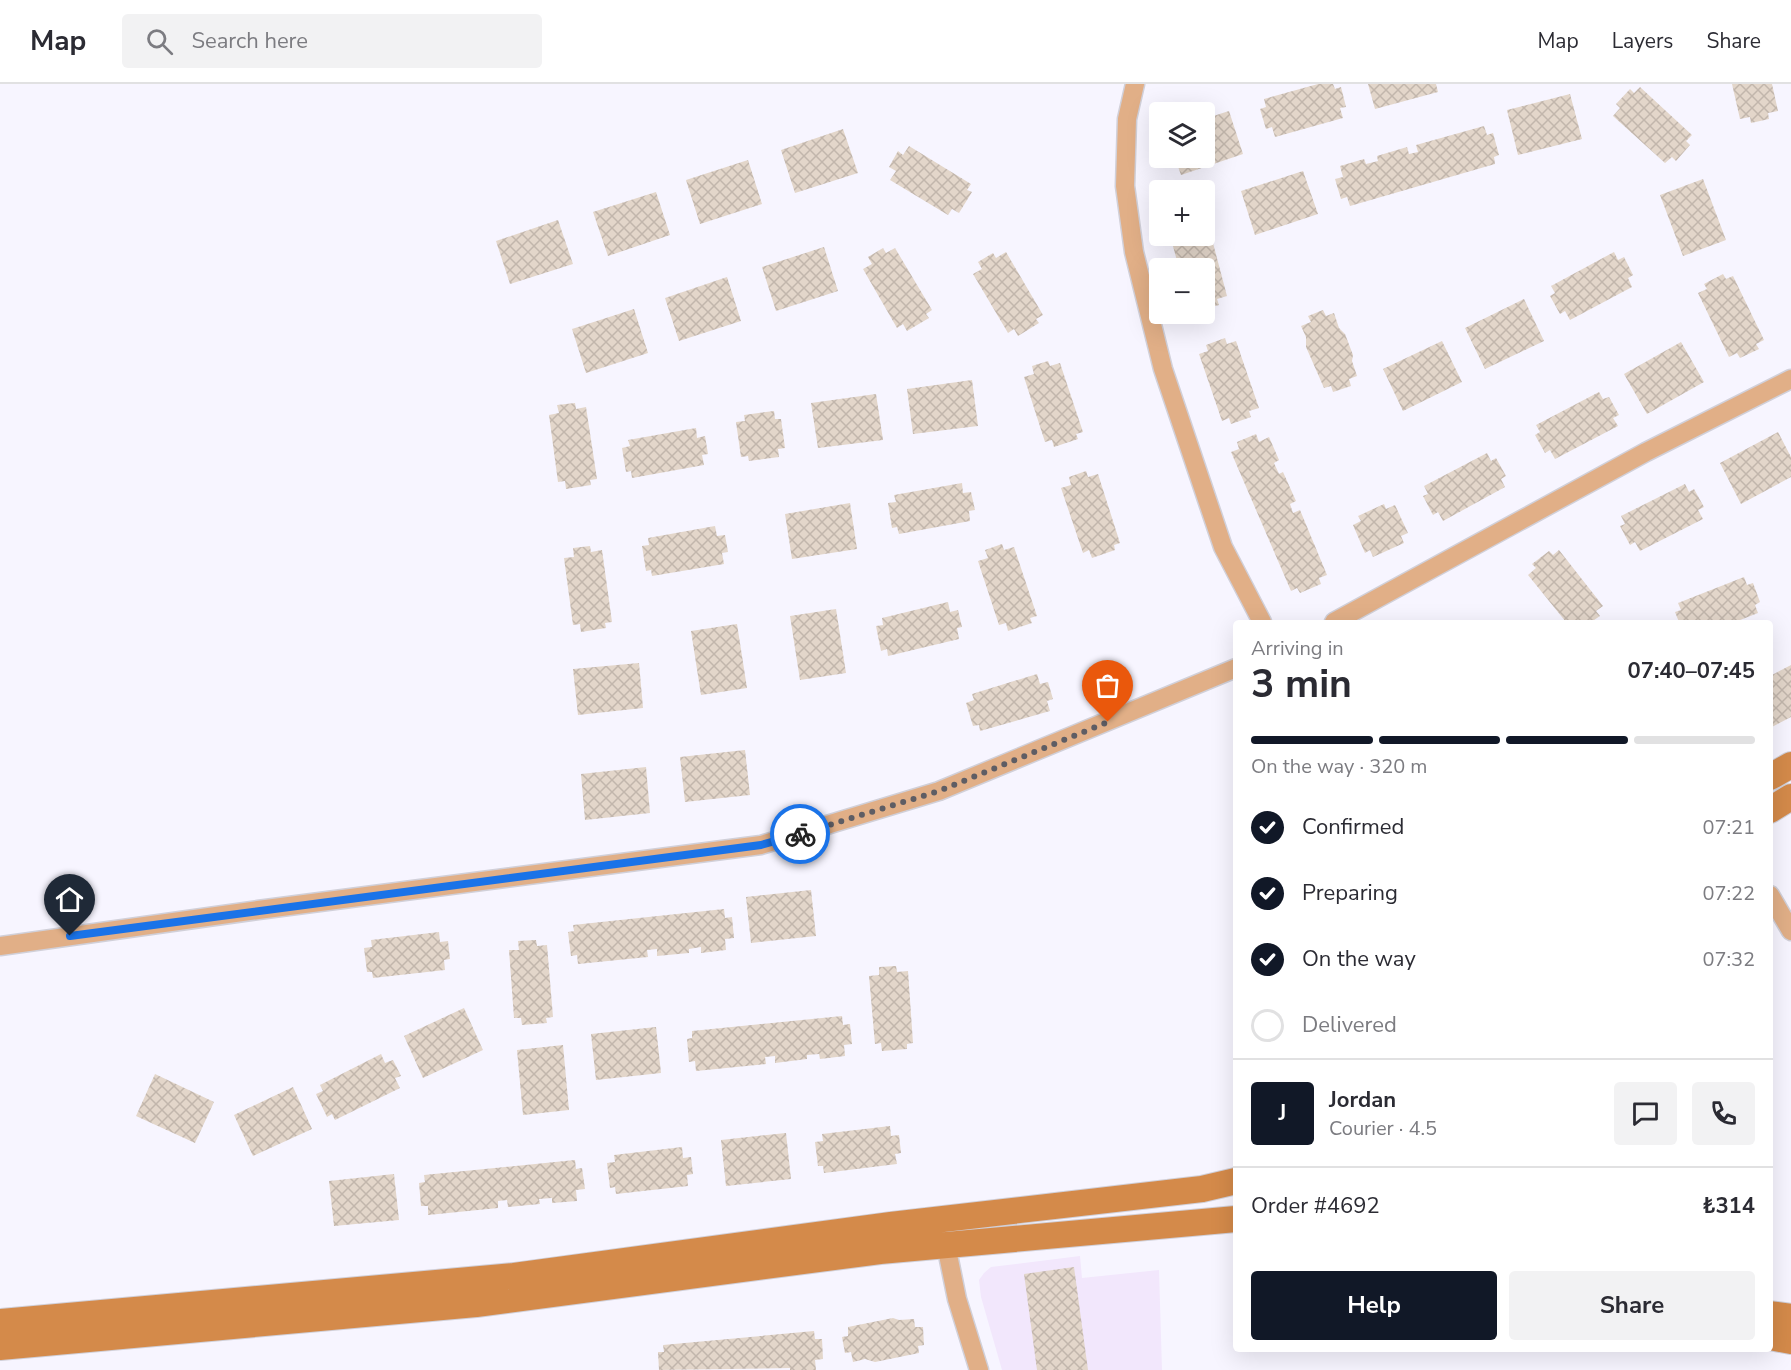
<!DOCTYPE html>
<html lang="en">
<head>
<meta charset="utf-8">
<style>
	:root { --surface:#fff; --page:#f2f2f3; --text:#2b2b33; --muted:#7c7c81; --line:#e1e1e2; --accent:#111827 }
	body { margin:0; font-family:"Nunito Sans",sans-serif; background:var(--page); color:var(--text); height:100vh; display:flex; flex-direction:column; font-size:22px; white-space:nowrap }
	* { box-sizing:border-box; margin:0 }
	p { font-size:20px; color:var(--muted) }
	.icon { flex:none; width:33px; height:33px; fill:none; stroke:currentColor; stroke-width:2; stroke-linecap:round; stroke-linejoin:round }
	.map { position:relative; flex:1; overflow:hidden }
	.panel { position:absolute; left:1233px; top:536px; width:540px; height:732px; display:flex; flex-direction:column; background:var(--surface); border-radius:6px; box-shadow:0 6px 24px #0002 }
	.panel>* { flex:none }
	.buttons { position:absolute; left:1149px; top:18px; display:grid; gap:12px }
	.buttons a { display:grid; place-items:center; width:66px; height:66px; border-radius:6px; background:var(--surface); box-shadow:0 6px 24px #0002; font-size:30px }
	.pin { position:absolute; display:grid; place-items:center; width:51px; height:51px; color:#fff; margin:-62px -26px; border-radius:50% 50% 50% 0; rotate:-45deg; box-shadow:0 0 6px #0007 }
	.pin .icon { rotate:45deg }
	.courier { position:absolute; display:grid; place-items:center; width:60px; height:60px; margin:-30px; border:4px solid #1a73e8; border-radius:50%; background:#fff; color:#222; box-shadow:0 2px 8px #0007 }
	.summary em { font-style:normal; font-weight:700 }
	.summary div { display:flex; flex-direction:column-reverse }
	.summary { display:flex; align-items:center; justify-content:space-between; height:102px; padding:0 18px }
	h1 { font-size:39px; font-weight:700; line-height:45px }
	.bar { display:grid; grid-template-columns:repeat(4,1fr); gap:9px 6px; align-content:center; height:72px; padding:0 18px }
	.bar i { height:8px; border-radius:4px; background:var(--line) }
	.bar .selected { background:var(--accent) }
	.bar p { grid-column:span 4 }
	.line { display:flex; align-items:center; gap:15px; padding:0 18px; border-top:2px solid var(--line) }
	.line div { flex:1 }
	.round { display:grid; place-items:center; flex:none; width:63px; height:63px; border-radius:6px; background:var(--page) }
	ol { padding:0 18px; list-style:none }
	li { display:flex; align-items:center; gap:18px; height:66px }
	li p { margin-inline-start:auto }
	li .icon { padding:6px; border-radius:50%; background:var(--accent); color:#fff; stroke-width:4 }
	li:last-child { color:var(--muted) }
	li i { width:33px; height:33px; border:3px solid var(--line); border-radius:50% }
	.primary-button { display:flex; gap:12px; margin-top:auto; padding:12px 18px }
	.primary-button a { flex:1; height:69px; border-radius:6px; background:var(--accent); color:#fff; font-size:24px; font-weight:700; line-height:69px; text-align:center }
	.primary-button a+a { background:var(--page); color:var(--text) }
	header { display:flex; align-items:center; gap:36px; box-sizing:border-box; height:84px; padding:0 30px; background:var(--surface); border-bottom:2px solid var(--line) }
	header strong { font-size:28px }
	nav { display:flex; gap:33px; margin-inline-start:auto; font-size:21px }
	.search { width:420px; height:54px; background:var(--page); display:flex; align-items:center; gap:15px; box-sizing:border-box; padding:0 21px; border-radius:6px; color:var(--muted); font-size:22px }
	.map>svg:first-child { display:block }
	.education { fill:#f2e7fc }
	.building { fill:url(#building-cross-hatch) }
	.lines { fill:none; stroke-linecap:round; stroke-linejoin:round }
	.street-casing { stroke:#d1d0d9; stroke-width:21 }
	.secondary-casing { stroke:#d1d0d9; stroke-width:28 }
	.street { stroke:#e1af87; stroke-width:18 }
	.secondary { stroke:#d48a4a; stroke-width:26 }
	.done { stroke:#5e5d64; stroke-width:6; stroke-dasharray:0 10.8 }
	.route { stroke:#1a73e8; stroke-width:8 }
</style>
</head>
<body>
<header>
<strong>Map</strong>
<div class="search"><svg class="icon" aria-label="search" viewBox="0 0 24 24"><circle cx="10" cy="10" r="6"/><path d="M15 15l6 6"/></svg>Search here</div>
<nav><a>Map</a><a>Layers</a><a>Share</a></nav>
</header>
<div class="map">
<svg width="1791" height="1286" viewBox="0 0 1791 1286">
	<defs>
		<pattern id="building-cross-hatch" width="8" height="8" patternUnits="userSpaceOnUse" patternTransform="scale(1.5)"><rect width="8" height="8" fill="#e3d6ca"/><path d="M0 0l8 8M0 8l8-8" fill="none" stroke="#c2b6ac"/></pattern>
	</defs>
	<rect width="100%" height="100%" fill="#f7f5ff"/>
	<path class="education" d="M1080 1172 1082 1194 1159 1186 1162 1286H1002L981 1213 979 1196 984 1189 991 1183Z"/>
	<path class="building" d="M1318 0H1333L1335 5 1341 3 1346 23 1340 24 1343 34 1275 53 1272 43 1266 45 1260 25 1266 23 1264 15Z
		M1368 0H1436L1438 8 1375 25Z
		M1732 0H1772L1778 27 1768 29 1769 35 1751 39 1750 33 1740 35Z
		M1640 3 1692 51 1686 57 1690 61 1676 77 1672 73 1665 79 1613 32 1620 24 1616 20 1630 5 1634 9Z
		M1570 10 1582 55 1518 71 1507 26Z
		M1229 27 1243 70 1181 91 1175 74H1204V35Z
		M1484 42 1487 51 1493 49 1499 71 1494 73 1495 80 1350 122 1347 113 1341 115 1335 95 1343 93 1340 82 1364 75 1366 80 1378 77 1377 72 1407 63 1409 70 1418 68 1416 61Z
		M843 45 858 89 795 109 781 66Z
		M909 62 971 100 967 106 972 108 959 129 952 125 948 131 890 96 896 87 889 83 898 67 903 71Z
		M748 76 762 120 700 140 686 96Z
		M1303 87 1318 130 1255 151 1241 107Z
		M1703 95 1726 156 1683 172 1660 111Z
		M656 108 670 151 608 172 593 128Z
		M558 136 573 180 510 200 496 157Z
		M1209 144 1227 212 1217 215 1219 221 1204 225V184H1179L1171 155 1179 152H1204V145Z
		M824 163 838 207 776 227 762 183Z
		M883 164 886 169 895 164 932 226 926 230 929 234 907 247 903 240 897 244 863 185 872 180 868 173Z
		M1006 168 1043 231 1036 235 1039 239 1018 252 1014 245 1008 249 973 190 982 185 978 178 993 169 996 174Z
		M1614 168 1618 176 1624 173 1633 191 1628 194 1632 203 1570 236 1565 227 1560 230 1550 212 1555 209 1551 202Z
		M1723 190 1726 195 1733 192 1764 256 1756 260 1759 265 1740 274 1737 269 1729 273 1698 209 1707 205 1704 200Z
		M727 193 741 237 679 257 665 214Z
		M1524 215 1544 257 1485 285 1465 244Z
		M634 225 648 269 586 289 572 245Z
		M1323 226 1326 232 1334 229 1339 244 1345 250 1353 271 1352 277 1357 292 1349 295 1351 302 1333 308 1331 302 1324 304 1306 263V253L1301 242 1311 238 1308 232Z
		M1225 254 1227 260 1236 257 1259 324 1249 327 1251 333 1231 340 1229 334 1222 337 1199 270 1208 267 1206 261Z
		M1442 257 1462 298 1403 327 1383 285Z
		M1681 258 1704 298 1647 330 1624 290Z
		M1048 277 1050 282 1060 279 1083 348 1076 350 1078 355 1054 363 1052 356 1045 358 1024 293 1034 290 1032 282Z
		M972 296 978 342 913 350 907 305Z
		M1599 308 1603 315 1609 313 1619 331 1613 334 1618 342 1555 375 1550 366 1545 369 1535 351 1540 348 1536 341Z
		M876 310 883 356 818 364 811 319Z
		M575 319 576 325 586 323 597 395 590 396 591 401 566 405 565 397 558 398 549 331 559 329 557 321Z
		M774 327 775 335H781L785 364 778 365 779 373 749 377 748 372 741 373 736 338 745 337 744 331Z
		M696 344 697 354 705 352 708 370 702 371 704 381 632 394 631 387 626 388 622 364 630 362 628 356Z
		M1778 348 1791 373V393L1741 420 1720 379Z
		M1256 350 1259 358 1269 353 1279 376 1274 379 1279 390 1283 388 1296 417 1290 420 1293 429 1300 426 1327 491 1319 494 1321 500 1300 509 1297 504 1291 507 1231 368 1239 365 1237 358Z
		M1487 369 1491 377 1496 374 1506 392 1501 395 1505 403 1443 437 1438 428 1433 431 1423 412 1428 410 1424 402Z
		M1086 387 1088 393 1098 390 1120 459 1114 461 1115 466 1092 474 1089 466 1083 469 1061 404 1071 401 1069 393Z
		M962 399 963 409 971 408 975 426 969 427 970 437 899 450 897 443 892 444 888 419 896 418 894 411Z
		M1685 400 1689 408 1694 405 1704 423 1698 426 1703 435 1640 467 1635 458 1630 461 1620 442 1625 440 1621 432Z
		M850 419 857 465 792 475 785 430Z
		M1384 420 1386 425 1395 421 1408 449 1401 452 1404 459 1373 473 1370 466 1365 469 1353 441 1361 437 1358 432Z
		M715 442 717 452 725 451 728 468 722 469 724 480 652 492 651 486 646 487 642 462 649 461 648 454Z
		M1002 460 1004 466 1014 463 1037 532 1030 534 1032 539 1008 547 1006 539 999 541 978 477 988 474 985 466Z
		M590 462 591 468 602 466 612 538 605 539 606 544 581 548 580 540 573 541 564 474 574 473 573 464Z
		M1559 466 1603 522 1596 527 1600 532 1591 538H1566L1528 491 1536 484 1532 480 1549 467 1553 471Z
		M1744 493 1747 501 1753 499 1760 518 1755 521 1758 529 1735 538H1679L1675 528 1681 526 1678 519Z
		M948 518 950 528 958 526 962 543 957 544 959 555 888 572 887 565 881 567 876 542 883 541 882 534Z
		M836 525 846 589 800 596 790 532Z
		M737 540 747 604 701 611 691 547Z
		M639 579 643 624 578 631 573 585Z
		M1791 581V633L1770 644V592Z
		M1037 590 1040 600 1048 598 1053 615 1047 617 1050 627 980 647 979 641 973 642 966 619 974 616 972 610Z
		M745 666 750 711 685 718 680 673Z
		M646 683 650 729 585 736 581 690Z
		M811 806 816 852 751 859 746 813Z
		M724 825 725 834 732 833 734 854 725 855 726 866 701 869V863L689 865V869L657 872V865L647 866 648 873 578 880 577 871 571 872 568 848 574 847 573 841Z
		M439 848 440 858 448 857 450 875 444 876 445 886 373 894 372 888H367L364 864 372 863 371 856Z
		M536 856 537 862 547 861 553 933 546 934 547 939 522 941 521 934H514L509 866H519L518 857Z
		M896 882 897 888 908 887 913 959 907 960V965L882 967 881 959 875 960 869 892 879 891V883Z
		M464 924 483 966 423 994 404 952Z
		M842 932 843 941 850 940 852 960 844 961 845 972 820 975 819 970 807 971V975L775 979V972L765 973 766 980 696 987 695 977 689 978 687 955 692 954V947Z
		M656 943 661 989 596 996 591 950Z
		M563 961 569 1026 523 1031 517 966Z
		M381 970 385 979 393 976 401 992 395 994 400 1004 335 1036 332 1030 327 1033 316 1010 323 1007 320 1001Z
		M155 990 214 1018 195 1059 136 1032Z
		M293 1003 312 1045 253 1072 234 1031Z
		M890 1042 891 1052 899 1051 901 1069 895 1070 897 1080 824 1089 823 1082H818L815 1058 823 1057 822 1050Z
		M786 1049 791 1095 726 1102 721 1056Z
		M682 1063 683 1074 691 1073 693 1090 687 1091 688 1102 616 1110 615 1103 610 1104 607 1079 615 1078 614 1071Z
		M575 1076 576 1085 582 1084 585 1105 576 1106 577 1117 552 1119V1114L539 1115 540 1120 508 1123 507 1116 498 1117V1124L428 1131V1122H421L419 1099 425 1098 424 1091Z
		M394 1090 399 1136 334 1142 329 1097Z
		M1074 1183 1088 1286H1037L1024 1190Z
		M893 1234 899 1236 914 1235 915 1243H923L924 1261 918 1262 919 1269 875 1278 865 1275 853 1278 851 1268 845 1269 842 1253 848 1252V1243Z
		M814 1247 815 1255H822L823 1275 815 1276 816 1286H790V1284L659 1286 658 1268H664L663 1261Z"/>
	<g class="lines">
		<g class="street-casing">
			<path id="street" d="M1135 0 1127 35 1125 102 1134 168 1163 285 1223 463 1262 538
				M1334 538 1646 368 1791 295
				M1770 811 1791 847
				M0 862 258 826 761 761 939 707 1236 584
				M946 1161 957 1215 979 1286"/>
		</g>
		<g class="secondary-casing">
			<path id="secondary" d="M1770 693 1791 681
				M1770 726 1791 713
				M1770 1230 1791 1233
				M0 1238 514 1192 891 1141 1202 1105 1236 1097
				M1770 1253 1791 1257
				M0 1263 476 1220 880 1167 1236 1135"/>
		</g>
		<use href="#street" class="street"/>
		<use href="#secondary" class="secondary"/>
	</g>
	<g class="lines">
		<path class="done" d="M800 750 939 707 1108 638"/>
		<path class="route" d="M70 852 761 761 800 750"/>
	</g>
</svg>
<div class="buttons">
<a><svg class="icon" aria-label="layers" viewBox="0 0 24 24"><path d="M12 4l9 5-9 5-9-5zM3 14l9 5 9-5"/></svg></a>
<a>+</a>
<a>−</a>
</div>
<div class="pin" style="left:1108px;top:638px;background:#ea580c"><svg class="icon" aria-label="bag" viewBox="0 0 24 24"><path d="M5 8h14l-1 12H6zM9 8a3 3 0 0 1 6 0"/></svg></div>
<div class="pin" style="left:70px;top:852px;background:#1f2937"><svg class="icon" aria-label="home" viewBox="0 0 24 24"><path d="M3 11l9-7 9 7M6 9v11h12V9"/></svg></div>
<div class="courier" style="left:800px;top:750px"><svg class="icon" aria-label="bike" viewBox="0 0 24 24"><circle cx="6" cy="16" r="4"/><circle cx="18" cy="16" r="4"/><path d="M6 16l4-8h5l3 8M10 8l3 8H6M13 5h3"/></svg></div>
<section class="panel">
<div class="summary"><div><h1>3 min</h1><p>Arriving in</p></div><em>07:40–07:45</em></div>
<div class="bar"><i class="selected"></i><i class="selected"></i><i class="selected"></i><i></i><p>On the way · 320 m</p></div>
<ol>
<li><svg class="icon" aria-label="check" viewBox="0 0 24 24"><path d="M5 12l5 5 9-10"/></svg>Confirmed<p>07:21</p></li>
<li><svg class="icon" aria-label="check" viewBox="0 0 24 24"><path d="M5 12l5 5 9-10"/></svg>Preparing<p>07:22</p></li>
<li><svg class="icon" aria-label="check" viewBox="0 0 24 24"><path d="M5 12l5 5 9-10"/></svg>On the way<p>07:32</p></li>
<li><i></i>Delivered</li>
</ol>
<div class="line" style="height:108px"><b class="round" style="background:var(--accent);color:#fff">J</b><div><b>Jordan</b><p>Courier · 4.5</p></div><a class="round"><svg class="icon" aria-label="chat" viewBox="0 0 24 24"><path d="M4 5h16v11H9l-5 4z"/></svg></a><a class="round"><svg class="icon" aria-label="phone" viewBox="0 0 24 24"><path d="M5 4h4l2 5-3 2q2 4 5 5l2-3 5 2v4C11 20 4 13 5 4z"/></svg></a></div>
<div class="line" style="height:78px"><div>Order #4692</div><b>₺314</b></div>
<div class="primary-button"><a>Help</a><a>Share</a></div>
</section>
</div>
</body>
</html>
